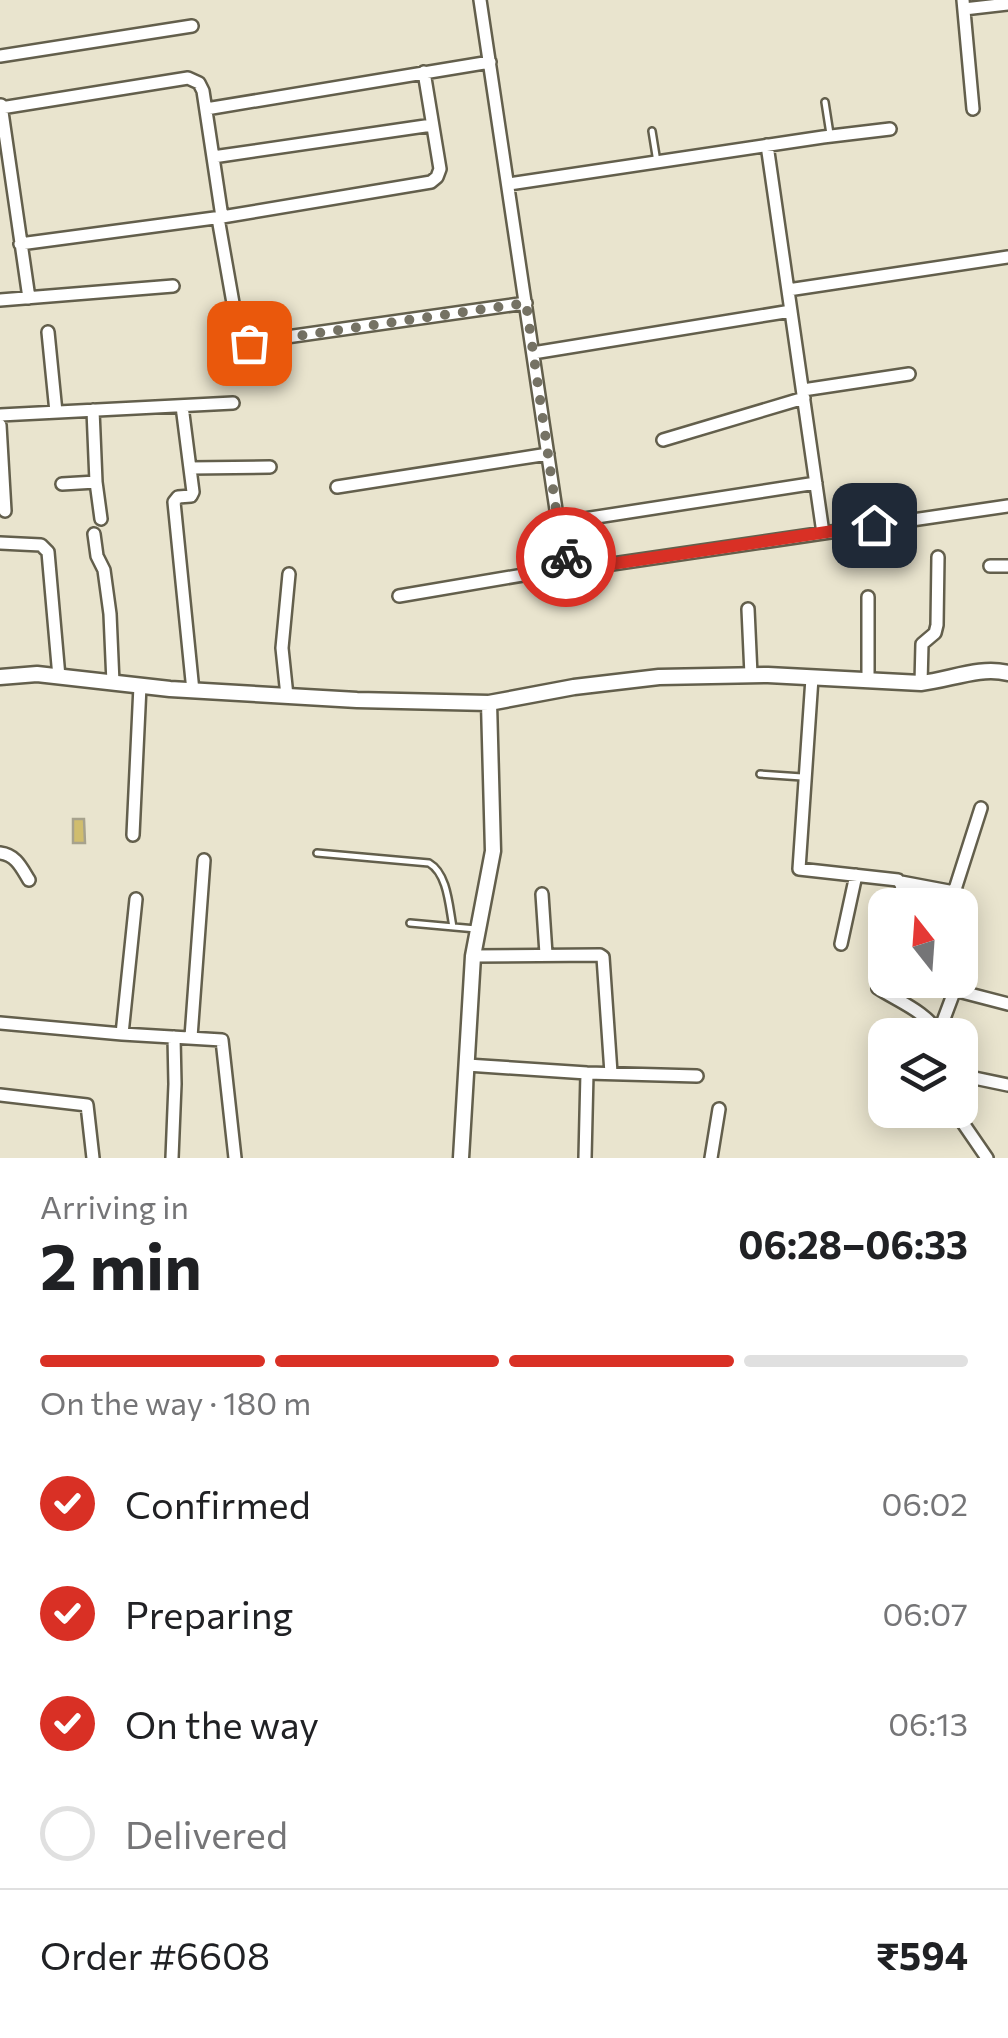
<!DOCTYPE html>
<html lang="en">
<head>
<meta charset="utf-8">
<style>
	:root { --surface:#fff; --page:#f2f2f2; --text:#202124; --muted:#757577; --line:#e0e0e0; --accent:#d93025 }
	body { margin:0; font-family:Commissioner,sans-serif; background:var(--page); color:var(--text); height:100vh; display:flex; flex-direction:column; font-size:38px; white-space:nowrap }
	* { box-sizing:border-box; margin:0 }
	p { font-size:32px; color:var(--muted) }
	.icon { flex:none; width:55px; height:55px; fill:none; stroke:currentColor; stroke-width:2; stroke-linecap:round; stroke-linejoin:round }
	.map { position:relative; height:1158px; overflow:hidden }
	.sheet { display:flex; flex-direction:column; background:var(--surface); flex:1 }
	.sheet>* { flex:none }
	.needle { width:65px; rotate:343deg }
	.tools { position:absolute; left:868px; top:888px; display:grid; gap:20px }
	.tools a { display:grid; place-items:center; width:110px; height:110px; border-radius:20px; background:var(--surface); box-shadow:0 5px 25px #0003; font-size:50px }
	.pin { position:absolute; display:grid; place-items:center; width:85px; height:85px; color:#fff; margin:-42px; border-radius:20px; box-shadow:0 5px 15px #0006 }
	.courier { position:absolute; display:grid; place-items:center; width:100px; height:100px; margin:-50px; border:8px solid #d93025; border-radius:50%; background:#fff; color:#222; box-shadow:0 2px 12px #0007 }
	.summary em { font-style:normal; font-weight:700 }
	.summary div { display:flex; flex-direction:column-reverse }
	.summary { display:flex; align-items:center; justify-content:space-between; height:170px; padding:0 40px }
	h1 { font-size:65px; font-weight:700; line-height:75px }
	.bar { display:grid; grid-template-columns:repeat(4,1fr); gap:15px 10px; align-content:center; height:120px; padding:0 40px }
	.bar i { height:12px; border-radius:8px; background:var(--line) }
	.bar .active { background:var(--accent) }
	.bar p { grid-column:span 4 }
	.line { display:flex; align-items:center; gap:25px; padding:0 40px; border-top:2px solid var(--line) }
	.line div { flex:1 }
	ol { padding:0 40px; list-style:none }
	li { display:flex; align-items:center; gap:30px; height:110px }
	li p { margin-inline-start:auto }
	li .icon { padding:10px; border-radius:50%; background:var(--accent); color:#fff; stroke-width:4 }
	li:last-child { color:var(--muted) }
	li i { width:55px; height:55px; border:5px solid var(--line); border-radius:50% }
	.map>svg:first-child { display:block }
	.building { fill:#d0bd6e; stroke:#a7a28d; stroke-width:2.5 }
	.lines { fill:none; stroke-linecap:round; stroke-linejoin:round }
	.service-casing { stroke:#635f4c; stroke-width:10 }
	.minor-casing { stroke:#635f4c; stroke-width:16 }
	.tertiary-casing { stroke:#635f4c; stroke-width:19 }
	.service { stroke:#fff; stroke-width:5 }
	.minor { stroke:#fff; stroke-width:11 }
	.tertiary { stroke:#fff; stroke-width:14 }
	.done { stroke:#757264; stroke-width:10; stroke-dasharray:0 18 }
	.route { stroke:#d93025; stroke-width:12 }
</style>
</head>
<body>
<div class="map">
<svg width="1008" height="1158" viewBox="0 0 1008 1158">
	<rect width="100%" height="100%" fill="#e9e4ce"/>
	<path class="building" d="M73 819H84L85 843H73Z"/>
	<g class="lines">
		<g class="service-casing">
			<path id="service" d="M825 102 830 134
				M652 131 657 162
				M760 774 802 777
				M317 853 429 863C448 874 449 907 453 927
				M410 923 476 929"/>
		</g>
		<g class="minor-casing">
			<path id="minor" d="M480 0 558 523 570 567 585 568 1008 506
				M963 0 973 109
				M964 9 1008 4
				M0 56 192 26
				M1 105 29 298
				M1 108 188 78 199 83 203 91 222 217
				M206 109 490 62
				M767 145 823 533
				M213 157 432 125
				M509 184 823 137 890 129
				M218 218 239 337 244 343 526 303
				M20 244 222 217 431 182 437 177 440 169 424 72
				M788 290 1008 257
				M0 300 173 286
				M48 332 56 412
				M533 353 791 311
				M803 390 909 374
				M182 406 193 492 191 496 178 497 174 502 193 691
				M93 410 96 482 101 519
				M0 415 233 403
				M0 425 5 511
				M663 440 804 398
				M190 468 270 467
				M62 484 96 482
				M337 487 548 454
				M558 523 816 483
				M94 534 97 556 104 570 110 614 113 683
				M0 543 41 545 48 552 59 677
				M990 566H1008
				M399 596 570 567
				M748 609 751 675
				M812 678 799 869 898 880 902 886 898 905
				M868 680V597
				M921 683 922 644 935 633 937 625 938 557
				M287 696 282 648 289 574
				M133 835 140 686
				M0 853C16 855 21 867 29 880
				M901 882 954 892
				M542 894 546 954
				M950 905 981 808
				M841 944 856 875
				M473 956 600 955 603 957 611 1073
				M885 958 878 988C899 1002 926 1011 940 1035
				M0 1023 122 1034 222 1040 235 1158
				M939 1032 954 992 958 991 1008 1004
				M122 1034 136 899
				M191 1037 204 860
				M467 1065 587 1073 697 1076
				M960 1075 1008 1085
				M0 1095 87 1105 93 1158
				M954 1110 987 1158
				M172 1158 175 1084 174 1037
				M585 1158 587 1073
				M711 1158 719 1109"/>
		</g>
		<g class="tertiary-casing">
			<path id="tertiary" d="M0 677 37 674 170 689 357 700 489 703 574 687 659 677 768 675 921 683C950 680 979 666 1008 673
				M461 1158 473 956 493 851 489 703"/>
		</g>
		<use href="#service" class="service"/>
		<use href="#minor" class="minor"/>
		<use href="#tertiary" class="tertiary"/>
	</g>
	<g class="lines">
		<path class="done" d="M249 343 526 303 558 523 566 557"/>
		<path class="route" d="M566 557 570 567 584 568 874 525"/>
	</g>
</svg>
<div class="tools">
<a><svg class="needle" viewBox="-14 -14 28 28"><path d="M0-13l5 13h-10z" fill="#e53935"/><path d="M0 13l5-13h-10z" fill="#757577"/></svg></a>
<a><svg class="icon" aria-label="layers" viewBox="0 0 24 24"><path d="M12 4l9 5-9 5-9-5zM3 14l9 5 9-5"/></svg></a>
</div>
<div class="pin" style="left:249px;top:343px;background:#ea580c"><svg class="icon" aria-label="bag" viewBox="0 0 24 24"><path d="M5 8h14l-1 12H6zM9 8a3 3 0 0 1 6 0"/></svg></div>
<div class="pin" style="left:874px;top:525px;background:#1f2937"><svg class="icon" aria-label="home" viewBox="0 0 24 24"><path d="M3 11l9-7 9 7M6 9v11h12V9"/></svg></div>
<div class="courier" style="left:566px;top:557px"><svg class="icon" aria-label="bike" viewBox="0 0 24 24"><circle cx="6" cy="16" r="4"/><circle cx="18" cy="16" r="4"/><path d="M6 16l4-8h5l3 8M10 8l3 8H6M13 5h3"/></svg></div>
</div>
<section class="sheet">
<div class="summary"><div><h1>2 min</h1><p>Arriving in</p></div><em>06:28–06:33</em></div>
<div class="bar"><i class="active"></i><i class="active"></i><i class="active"></i><i></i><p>On the way · 180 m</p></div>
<ol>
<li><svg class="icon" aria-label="check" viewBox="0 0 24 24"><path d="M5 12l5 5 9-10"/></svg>Confirmed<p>06:02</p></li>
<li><svg class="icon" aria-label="check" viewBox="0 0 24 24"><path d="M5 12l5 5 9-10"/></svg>Preparing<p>06:07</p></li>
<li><svg class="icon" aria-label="check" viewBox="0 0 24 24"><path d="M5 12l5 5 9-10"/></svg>On the way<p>06:13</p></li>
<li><i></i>Delivered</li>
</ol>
<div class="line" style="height:130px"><div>Order #6608</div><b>₹594</b></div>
</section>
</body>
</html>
